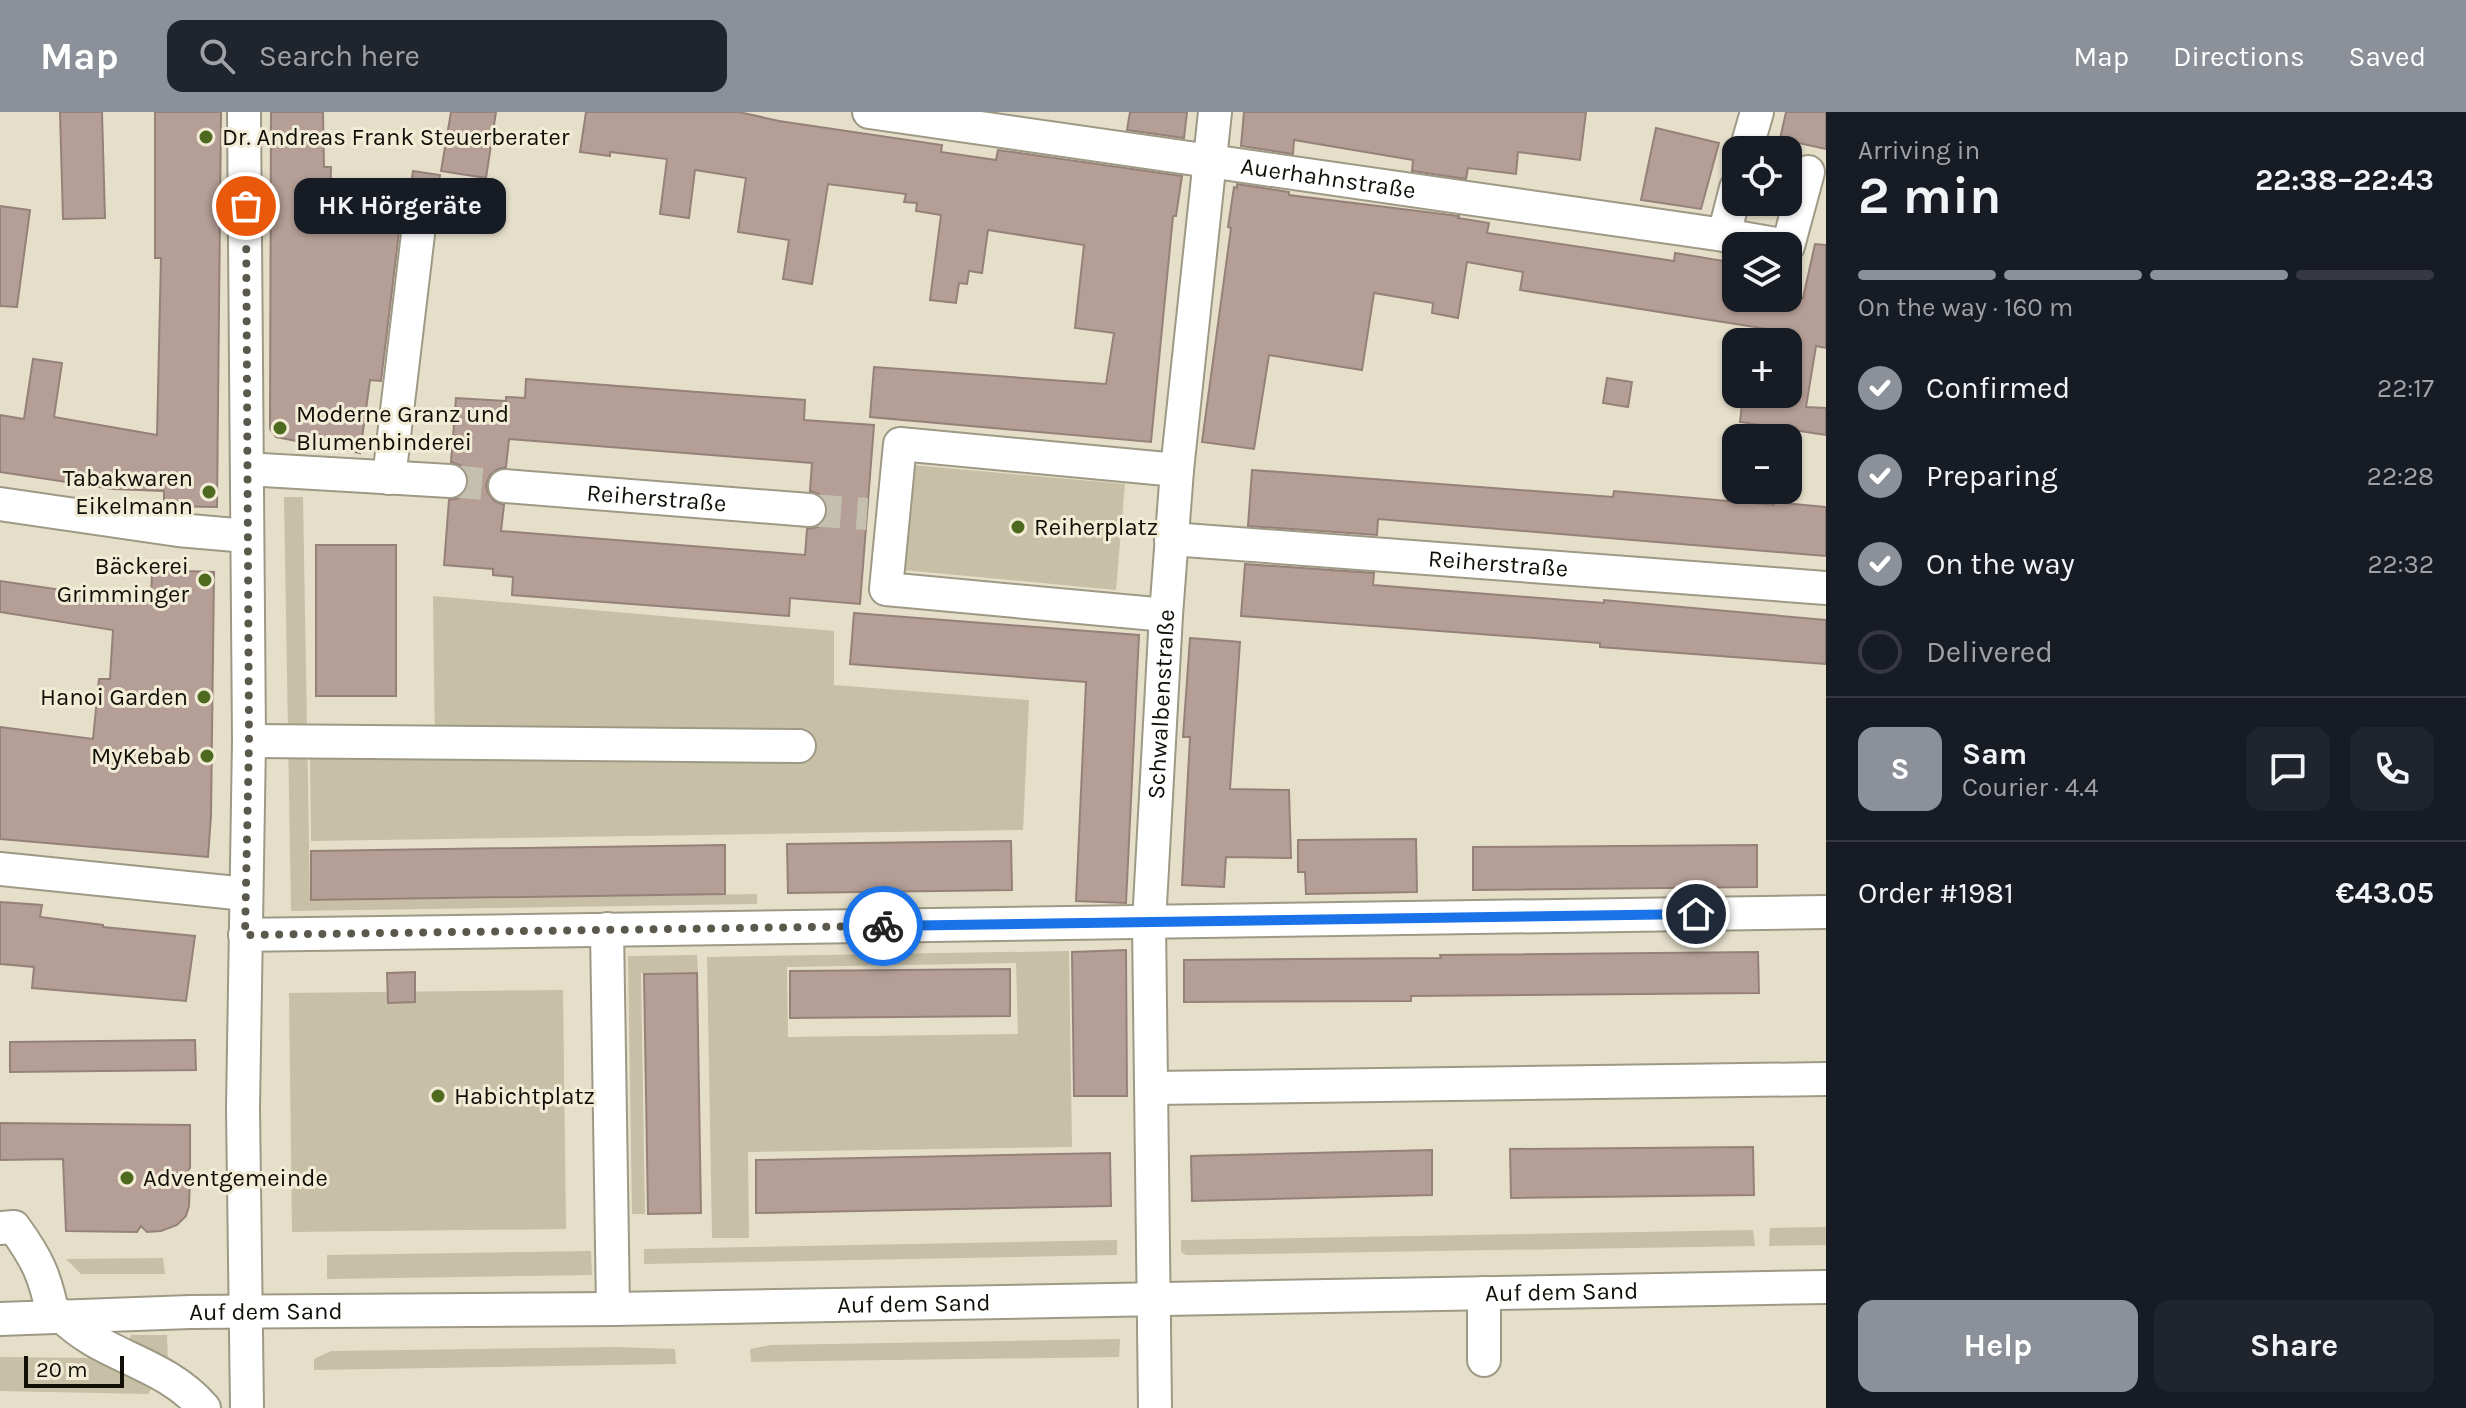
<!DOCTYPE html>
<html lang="en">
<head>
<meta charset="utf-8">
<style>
	:root { --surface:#171b24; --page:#20242c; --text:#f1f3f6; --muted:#9ea1a6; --line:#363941; --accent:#8c9099 }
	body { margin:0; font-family:Karla,sans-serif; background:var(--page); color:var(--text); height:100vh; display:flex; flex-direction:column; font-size:30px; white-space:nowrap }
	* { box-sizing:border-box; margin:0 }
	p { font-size:26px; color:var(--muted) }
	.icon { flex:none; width:44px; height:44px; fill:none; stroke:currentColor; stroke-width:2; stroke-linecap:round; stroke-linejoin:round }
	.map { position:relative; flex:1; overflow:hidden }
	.side { display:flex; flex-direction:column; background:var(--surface); width:640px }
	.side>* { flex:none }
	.fabs { position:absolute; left:1722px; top:24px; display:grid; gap:16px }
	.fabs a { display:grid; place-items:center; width:80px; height:80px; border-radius:16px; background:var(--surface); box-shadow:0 2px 6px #0004; font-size:40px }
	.scale { position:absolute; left:24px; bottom:20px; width:100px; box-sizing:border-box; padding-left:8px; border:4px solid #110f08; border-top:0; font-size:22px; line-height:28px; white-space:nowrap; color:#110f08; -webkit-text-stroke:6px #f2ecd7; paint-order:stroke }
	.pin { position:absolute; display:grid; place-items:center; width:68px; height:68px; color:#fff; margin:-34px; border:4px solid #fff; border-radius:50%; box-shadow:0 2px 8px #0007 }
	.courier { position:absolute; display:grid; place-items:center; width:80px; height:80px; margin:-40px; border:6px solid #1a73e8; border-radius:50%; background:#fff; color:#222; box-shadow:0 2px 10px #0007 }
	.bubble { position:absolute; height:56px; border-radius:16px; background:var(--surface); box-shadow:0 2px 6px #0004; font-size:26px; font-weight:700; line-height:56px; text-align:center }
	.overview em { font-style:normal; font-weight:700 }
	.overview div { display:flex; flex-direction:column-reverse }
	.overview { display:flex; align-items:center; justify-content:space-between; height:136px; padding:0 32px }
	h1 { font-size:52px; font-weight:700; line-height:60px }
	.bar { display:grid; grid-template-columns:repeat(4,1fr); gap:12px 8px; align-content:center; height:96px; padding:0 32px }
	.bar i { height:10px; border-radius:6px; background:var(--line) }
	.bar .on { background:var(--accent) }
	.bar p { grid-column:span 4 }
	.line { display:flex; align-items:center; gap:20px; padding:0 32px; border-top:2px solid var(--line) }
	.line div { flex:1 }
	.round { display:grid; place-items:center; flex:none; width:84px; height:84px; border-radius:16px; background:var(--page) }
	ol { padding:0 32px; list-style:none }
	li { display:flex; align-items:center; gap:24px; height:88px }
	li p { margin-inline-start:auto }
	li .icon { padding:8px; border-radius:50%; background:var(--accent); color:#fff; stroke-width:4 }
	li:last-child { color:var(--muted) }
	li i { width:44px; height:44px; border:4px solid var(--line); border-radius:50% }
	.primary-button { display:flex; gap:16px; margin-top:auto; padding:16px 32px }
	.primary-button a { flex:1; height:92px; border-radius:16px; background:var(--accent); color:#fff; font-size:32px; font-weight:700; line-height:92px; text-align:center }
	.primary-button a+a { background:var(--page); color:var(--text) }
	header { display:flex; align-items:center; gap:48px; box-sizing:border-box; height:112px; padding:0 40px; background:var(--accent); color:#fff }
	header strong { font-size:38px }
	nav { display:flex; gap:44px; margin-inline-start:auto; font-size:28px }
	.search { width:560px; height:72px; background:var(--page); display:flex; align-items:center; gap:20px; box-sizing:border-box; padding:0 28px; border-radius:16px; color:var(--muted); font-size:30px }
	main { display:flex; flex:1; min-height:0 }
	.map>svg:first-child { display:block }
	.green { fill:#c7bfa6; fill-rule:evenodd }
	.building { fill:#b49e95; stroke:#968178; stroke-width:2; fill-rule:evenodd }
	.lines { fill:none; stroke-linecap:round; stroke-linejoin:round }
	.minor-tunnel { stroke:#c5c0ad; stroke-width:32; stroke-dasharray:32 16; stroke-linecap:butt }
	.minor-casing { stroke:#9e9985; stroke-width:36 }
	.minor { stroke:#fff; stroke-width:32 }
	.done { stroke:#5b584c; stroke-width:8; stroke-dasharray:0 14.4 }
	.route { stroke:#1a73e8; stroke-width:10 }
	.poi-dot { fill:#4d6a1f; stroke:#f2ecd7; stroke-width:3 }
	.labels { text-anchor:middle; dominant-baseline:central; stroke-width:6; stroke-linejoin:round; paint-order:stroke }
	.poi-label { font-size:24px; fill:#110f08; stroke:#f2ecd7; text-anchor:start }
	.street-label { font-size:24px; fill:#110f08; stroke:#f2ecd7 }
</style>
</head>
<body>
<header>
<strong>Map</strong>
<div class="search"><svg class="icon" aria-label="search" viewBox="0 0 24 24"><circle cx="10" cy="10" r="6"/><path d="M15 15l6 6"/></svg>Search here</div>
<nav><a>Map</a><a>Directions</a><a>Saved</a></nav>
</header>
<main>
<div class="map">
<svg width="1826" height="1296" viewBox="0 0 1826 1296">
	<rect width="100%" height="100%" fill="#e5dfca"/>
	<path class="green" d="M913 353 1125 372 1116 478 903 458Z
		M284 385H303L310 789 757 782V792L291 799Z
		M433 484 834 519V573L1029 588 1023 718 311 729 310 639 435 637Z
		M1069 839 1072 1035 748 1040 749 1126H712L707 845ZM1016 851 1018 922 788 925 787 855Z
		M697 843 698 860 641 861 645 1102H632L628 844Z
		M563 878 566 1117 292 1120 289 881Z
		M1826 1115V1133L1769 1134 1770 1116Z
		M1753 1118 1755 1134 1186 1143 1181 1140V1128Z
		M1117 1128V1143L644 1152V1137Z
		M591 1139 592 1163 327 1167V1143Z
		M163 1146 165 1162H81L66 1147Z
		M131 1223H167L168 1250 127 1233Z
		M1120 1227 1119 1245 751 1250 750 1237 771 1233Z
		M614 1235 675 1237 676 1252 314 1258V1247L331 1239Z
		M0 1245 95 1246 156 1269 148 1282 0 1279Z"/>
	<path class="building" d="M60 0H102L105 106 63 107Z
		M155 0H221L217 395 164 394V379L113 377 0 360V303L24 307 33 247 62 251 54 305 157 323 161 146H155Z
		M271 0H323L324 55H331L330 100 403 111 399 120 381 269 370 268 360 341 276 325 270 317Z
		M451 0H496L486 66 441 59Z
		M586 0H739L779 9 942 33 941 40 996 48 998 38 1182 64 1176 104H1173L1151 330 870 305 874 255 1106 272 1114 221 1075 216 1084 133 988 118 982 161 969 159 967 172 959 171 956 191 930 188 941 103 916 99 917 91 904 90 906 82 828 72 812 172 783 167 789 128 738 120 746 66 695 58 689 106 660 102 667 47 610 40V44L580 40Z
		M1130 0H1187L1184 26 1127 18Z
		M1244 0H1586L1580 48 1518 40 1516 62 1468 56 1466 67 1412 59 1413 48 1294 28 1293 42 1241 34Z
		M1786 0H1826V37L1780 27Z
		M1656 16 1719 31 1701 97 1641 88Z
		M413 59 440 63 436 90 409 86Z
		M1237 72 1289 80V83L1459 104 1458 106 1489 111 1487 121 1674 149 1675 141 1736 151V186H1803L1815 132 1826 133V236L1816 234 1806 295 1826 296V323L1740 310 1742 292 1779 294 1781 282H1788V244L1792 221 1520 178 1523 160 1467 150 1458 206 1432 201 1433 191 1374 181 1362 258 1269 243 1254 337 1202 330 1231 116 1228 115 1234 75 1237 76Z
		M0 94 30 98 17 195 0 194Z
		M1607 266 1632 270 1628 295 1603 291Z
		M526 267 805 288 804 308 874 313 860 492 790 486 789 504 512 483 513 465 493 463V457L444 453 449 388 459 386 465 380 469 371 467 360 460 353 451 350 456 286 506 289V285L525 286ZM509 327 812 351 810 379 819 382 826 389 828 400 825 408 818 415 807 417 805 443 501 419 504 393 494 389 488 381 486 373 490 363 498 357 506 355Z
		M1252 358 1613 385 1614 379 1774 393V390L1826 395V444L1378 407 1377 423 1248 414Z
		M316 433H396V584H316Z
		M1245 452 1374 461 1373 473 1604 491V488L1826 508V552L1600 535V531L1241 504Z
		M152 458 214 460 211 704 208 745 0 727V615L93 627 99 567H110L113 518 0 500V469L151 491Z
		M854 501 1139 523 1126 791 1076 789 1086 570 850 552Z
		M1190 526 1240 530 1230 677 1289 678 1291 746 1226 745 1224 775 1182 773 1190 625H1183Z
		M1416 727 1417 780 1306 782 1305 760H1298V728Z
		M1011 729 1012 778 788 781 787 732Z
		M725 733V782L311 788V739Z
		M1757 733V775L1473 778V735Z
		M0 790 42 793 40 805 103 813V815L195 824 186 889 32 876 34 855 0 852Z
		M1126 838 1127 984H1074L1072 840Z
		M1758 840 1759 881 1411 884V889L1184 890V848L1441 846 1440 843Z
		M1010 857V904L790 906V859Z
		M415 860V890L388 891 387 861Z
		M697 861 701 1101 648 1102 644 862Z
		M195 928 196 958 10 960V930Z
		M0 1011 190 1013V1056L185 1062 190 1066 189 1094 186 1104 177 1113 161 1119 147 1120 141 1114 137 1120 66 1119 63 1047 0 1048Z
		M1753 1035 1754 1083 1511 1086 1510 1037Z
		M1432 1038V1083L1192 1089 1191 1044Z
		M1110 1041 1111 1094 756 1101V1048Z"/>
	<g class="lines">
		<path class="minor-tunnel" d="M450 369 505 374
			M809 398 867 402"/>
		<g class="minor-casing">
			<g id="minor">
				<path d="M244 0 249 629 243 997 247 1296"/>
				<path id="s1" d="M869 0 1724 123 1787 134"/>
				<path d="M1746 38 1757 0"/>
				<path d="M1724 123 1736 76"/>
				<path d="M1788 134 1808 60"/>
				<path d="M247 357 450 369"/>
				<path d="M389 366 418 122"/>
				<path id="s2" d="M505 374 809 398"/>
				<path d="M0 392 178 418 247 424"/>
				<path id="s3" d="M1171 427 1826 476"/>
				<path d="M1166 503 886 477 900 332 1177 358"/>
				<path d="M249 629 799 634"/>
				<path d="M0 757 246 782"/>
				<path d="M607 817 613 1197"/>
				<path d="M245 823 1826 800"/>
				<path d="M1152 976 1826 967"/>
				<path d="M0 1116 14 1115C38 1148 45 1164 53 1203"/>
				<path d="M1484 1181V1248"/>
				<path d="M61 1203C103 1246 162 1248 204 1296"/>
				<path id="s4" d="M0 1207 190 1200 613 1197 1826 1175"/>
				<path id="s5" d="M1155 1296 1149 811 1166 503 1177 358 1215 0"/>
			</g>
		</g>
		<use href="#minor" class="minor"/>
	</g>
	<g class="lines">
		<path class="done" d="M246 94 249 629 245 823 883 814"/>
		<path class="route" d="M883 814 1696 802"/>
	</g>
	<g class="poi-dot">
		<circle cx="206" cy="25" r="8"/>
		<circle cx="280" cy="316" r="8"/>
		<circle cx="209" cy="380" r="8"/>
		<circle cx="1018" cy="415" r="8"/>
		<circle cx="205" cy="468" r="8"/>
		<circle cx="204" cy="585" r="8"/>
		<circle cx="207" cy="644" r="8"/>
		<circle cx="438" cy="984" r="8"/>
		<circle cx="127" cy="1066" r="8"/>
	</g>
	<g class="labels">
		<g class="poi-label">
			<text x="222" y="25">Dr. Andreas Frank Steuerberater</text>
			<text x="296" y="302">Moderne Granz und<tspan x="296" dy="28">Blumenbinderei</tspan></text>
			<text x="193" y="366" text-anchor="end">Tabakwaren<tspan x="193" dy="28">Eikelmann</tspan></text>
			<text x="1034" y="415">Reiherplatz</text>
			<text x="189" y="454" text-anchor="end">Bäckerei<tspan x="189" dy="28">Grimminger</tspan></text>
			<text x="188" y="585" text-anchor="end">Hanoi Garden</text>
			<text x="191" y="644" text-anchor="end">MyKebab</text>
			<text x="454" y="984">Habichtplatz</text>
			<text x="143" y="1066">Adventgemeinde</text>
		</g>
		<g class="street-label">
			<text stroke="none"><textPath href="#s1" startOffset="464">Auerhahnstraße</textPath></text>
			<text stroke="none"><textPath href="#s2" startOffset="152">Reiherstraße</textPath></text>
			<text stroke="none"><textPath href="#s3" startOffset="328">Reiherstraße</textPath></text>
			<text stroke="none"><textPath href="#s5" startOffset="704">Schwalbenstraße</textPath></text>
			<text stroke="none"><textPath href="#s4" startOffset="1562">Auf dem Sand</textPath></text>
			<text stroke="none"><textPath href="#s4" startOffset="914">Auf dem Sand</textPath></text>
			<text stroke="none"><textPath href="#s4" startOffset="266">Auf dem Sand</textPath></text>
		</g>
	</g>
</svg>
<div class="fabs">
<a><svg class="icon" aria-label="locate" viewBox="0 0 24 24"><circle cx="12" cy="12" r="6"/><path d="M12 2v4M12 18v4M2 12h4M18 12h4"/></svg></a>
<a><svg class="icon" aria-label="layers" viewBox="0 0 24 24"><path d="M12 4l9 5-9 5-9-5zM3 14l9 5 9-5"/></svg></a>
<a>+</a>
<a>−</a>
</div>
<div class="scale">20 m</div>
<div class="pin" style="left:246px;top:94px;background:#ea580c"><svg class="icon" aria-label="bag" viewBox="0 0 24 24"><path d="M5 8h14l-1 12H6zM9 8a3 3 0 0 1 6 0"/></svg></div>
<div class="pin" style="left:1696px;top:802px;background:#1f2937"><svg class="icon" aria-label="home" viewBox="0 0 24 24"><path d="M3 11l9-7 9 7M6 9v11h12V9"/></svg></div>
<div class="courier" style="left:883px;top:814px"><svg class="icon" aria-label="bike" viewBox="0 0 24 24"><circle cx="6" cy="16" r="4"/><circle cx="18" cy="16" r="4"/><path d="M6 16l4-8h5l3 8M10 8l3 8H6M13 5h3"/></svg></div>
<div class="bubble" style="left:294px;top:66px;width:212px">HK Hörgeräte</div>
</div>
<section class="side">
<div class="overview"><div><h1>2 min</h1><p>Arriving in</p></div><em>22:38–22:43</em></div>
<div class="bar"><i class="on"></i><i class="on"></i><i class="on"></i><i></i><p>On the way · 160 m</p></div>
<ol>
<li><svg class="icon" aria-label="check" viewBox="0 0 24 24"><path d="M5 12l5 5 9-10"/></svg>Confirmed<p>22:17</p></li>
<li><svg class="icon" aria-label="check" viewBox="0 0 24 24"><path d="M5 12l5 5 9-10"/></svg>Preparing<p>22:28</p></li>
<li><svg class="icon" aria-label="check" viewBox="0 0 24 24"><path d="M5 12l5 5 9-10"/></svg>On the way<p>22:32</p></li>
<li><i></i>Delivered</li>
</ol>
<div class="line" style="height:144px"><b class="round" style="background:var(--accent);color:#fff">S</b><div><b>Sam</b><p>Courier · 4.4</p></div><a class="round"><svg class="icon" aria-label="chat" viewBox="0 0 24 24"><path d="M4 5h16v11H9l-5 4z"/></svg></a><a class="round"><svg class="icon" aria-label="phone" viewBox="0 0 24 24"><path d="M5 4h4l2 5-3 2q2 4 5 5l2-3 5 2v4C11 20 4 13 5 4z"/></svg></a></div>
<div class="line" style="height:104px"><div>Order #1981</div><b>€43.05</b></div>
<div class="primary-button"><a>Help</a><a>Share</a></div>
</section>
</main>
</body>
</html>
